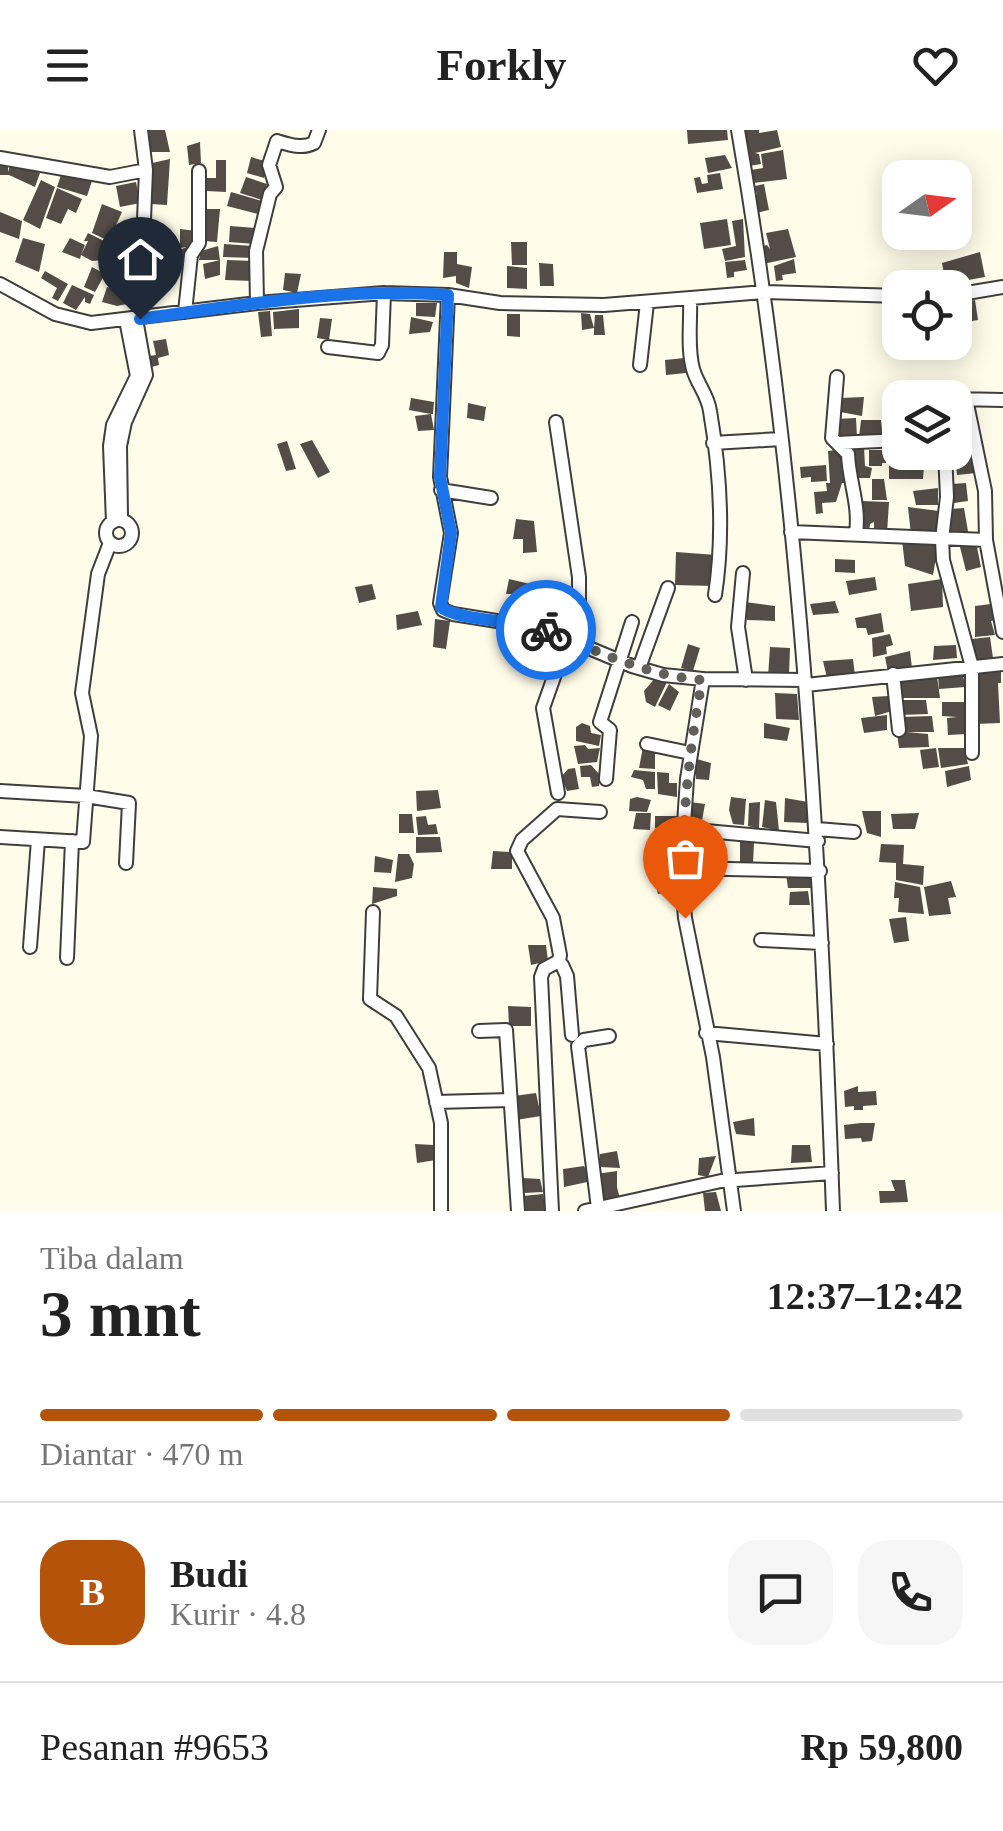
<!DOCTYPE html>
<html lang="id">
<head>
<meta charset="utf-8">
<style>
	:root { --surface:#fff; --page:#f6f6f6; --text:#222; --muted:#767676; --line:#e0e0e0; --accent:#b45309 }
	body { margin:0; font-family:"Times New Roman",serif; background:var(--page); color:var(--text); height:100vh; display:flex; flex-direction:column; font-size:38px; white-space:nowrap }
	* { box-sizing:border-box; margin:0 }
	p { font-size:32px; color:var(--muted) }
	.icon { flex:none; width:55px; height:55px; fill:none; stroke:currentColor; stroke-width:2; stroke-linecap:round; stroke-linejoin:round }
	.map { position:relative; height:1081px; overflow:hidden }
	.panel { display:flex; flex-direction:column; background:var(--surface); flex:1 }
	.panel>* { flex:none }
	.needle { width:65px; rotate:76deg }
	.tools { position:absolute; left:882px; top:30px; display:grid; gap:20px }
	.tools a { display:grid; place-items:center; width:90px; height:90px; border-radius:20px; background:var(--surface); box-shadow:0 5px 25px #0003; font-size:50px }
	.pin { position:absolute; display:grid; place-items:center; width:85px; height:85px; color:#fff; margin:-102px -42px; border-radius:50% 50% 50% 0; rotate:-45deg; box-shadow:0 0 10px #0007 }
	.pin .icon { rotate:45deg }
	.courier { position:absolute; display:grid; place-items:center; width:100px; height:100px; margin:-50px; border:8px solid #1a73e8; border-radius:50%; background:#fff; color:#222; box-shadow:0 2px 12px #0007 }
	.head em { font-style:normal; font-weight:600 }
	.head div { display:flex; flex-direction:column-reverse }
	.head { display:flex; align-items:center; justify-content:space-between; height:170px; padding:0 40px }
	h1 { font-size:65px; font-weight:600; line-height:75px }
	.bar { display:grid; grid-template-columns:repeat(4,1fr); gap:15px 10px; align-content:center; height:120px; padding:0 40px }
	.bar i { height:12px; border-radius:8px; background:var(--line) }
	.bar .active { background:var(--accent) }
	.bar p { grid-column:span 4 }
	.line { display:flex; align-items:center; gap:25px; padding:0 40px; border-top:2px solid var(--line) }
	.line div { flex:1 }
	.round { display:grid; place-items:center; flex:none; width:105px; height:105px; border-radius:30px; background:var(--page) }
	header { display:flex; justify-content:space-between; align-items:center; height:130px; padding:0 40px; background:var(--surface); font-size:45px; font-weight:600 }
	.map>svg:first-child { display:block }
	.building { fill:#544d47 }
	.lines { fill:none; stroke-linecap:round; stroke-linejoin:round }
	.minor-casing { stroke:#3e3e3e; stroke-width:16 }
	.minor { stroke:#fff; stroke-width:12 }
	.done { stroke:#605f59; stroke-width:10; stroke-dasharray:0 18 }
	.route { stroke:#1a73e8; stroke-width:12 }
</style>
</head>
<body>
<header><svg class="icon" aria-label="menu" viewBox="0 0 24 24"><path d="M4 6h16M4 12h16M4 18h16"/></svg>Forkly<svg class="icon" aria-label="heart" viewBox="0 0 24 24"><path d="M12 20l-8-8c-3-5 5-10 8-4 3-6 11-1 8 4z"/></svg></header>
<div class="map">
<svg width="1003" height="1081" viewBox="0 0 1003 1081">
	<rect width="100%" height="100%" fill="#fffce9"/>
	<path class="building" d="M147 0H165L170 22H150Z
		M687 0H727L728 10 688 14Z
		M740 0H759V3L777 0 781 17 755 23 759 24 761 34 749 36Z
		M200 12 201 33 189 35 187 16Z
		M783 20 787 49 753 53 751 40 763 38 761 24Z
		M725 25 732 38 708 43 705 28Z
		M251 27 268 32 264 48 247 43Z
		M170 29 167 75 151 74 152 33Z
		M0 30 8 31V42L11 32 40 43 35 57 9 45H0Z
		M216 30H226V62L207 61V48H216Z
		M62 42 92 51 87 66 57 57Z
		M720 43 723 59 697 63 694 48 700 47 702 54 708 53 707 45Z
		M246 47 267 54 262 70 240 63Z
		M41 50 55 57 40 99 23 90Z
		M136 52 140 73 120 77 116 56Z
		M764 54 769 80 756 83 752 66 757 65 755 56Z
		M57 58 82 69 76 83 68 79 61 94 46 88Z
		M231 62 262 71 258 84 227 76Z
		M102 74 122 82 109 111 92 103Z
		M205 79H220L217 112 204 111Z
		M0 82 22 91 19 109 0 102Z
		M727 89 731 115 704 119 700 93Z
		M743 89 745 127 725 131 722 119 736 116 732 91Z
		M230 96 256 98 255 114 229 112Z
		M120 99 140 107 135 123 114 115Z
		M180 99 197 101V116L187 117 190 122 177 132 179 120 187 117 180 118Z
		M788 99 796 127 763 134 759 117 767 115 770 119 766 103Z
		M88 103 112 115 104 130 92 131 81 125 80 129 62 122 70 108 85 115 81 125 88 111H84Z
		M23 108 45 114 39 142 15 132Z
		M511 112H527V135H512Z
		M224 114 253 116V128L223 127Z
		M218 116 220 130V145L205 149 203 134 220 130H199L201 121Z
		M116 118 141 128 135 143 122 138 124 132 113 128Z
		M151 118 175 119 176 135 151 133Z
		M444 122H457V134L472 137 469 158 456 153V146L443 148Z
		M980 122 985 147 946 154 942 133Z
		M794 129 796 143 782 145 783 150 776 151 774 136Z
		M227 130 254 131 253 151 225 150Z
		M745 130 747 140 734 142V147L727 148 725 132Z
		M539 133 553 134 554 156H540Z
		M155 136 177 137V149H155Z
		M507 136 527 138V159L507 158Z
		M92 137 105 144 95 162 84 157Z
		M45 141 68 154 58 171 52 168 57 158 41 148Z
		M122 141 135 144 130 161 113 157 115 149 120 151Z
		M285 143 301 144 297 163 283 160Z
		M72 155 94 165 90 174 85 172V167L76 180 63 173Z
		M107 157 130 163 127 174 117 176 102 172Z
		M975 170 978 190 959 193 956 173Z
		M416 173H437L435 187 416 186Z
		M299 179V198L274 199 273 182Z
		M270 181 272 206 261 207 258 182Z
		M581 183 590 184 594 198 595 185H603L605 205H594V198L582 200Z
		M507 184H520V207L507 206Z
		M411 187 433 192 430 202 409 204Z
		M320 188 332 189 329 210 317 208Z
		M166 209 169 225 158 228 159 235 144 239 142 227 156 225 153 211Z
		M684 228 686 243 666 245 665 230Z
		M864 267 862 286 840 282V268Z
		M411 268 434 272 433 284H431L434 300 418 301 415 286 431 284 409 280Z
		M468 273 486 277 484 291 467 288Z
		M856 288 857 307 844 309 843 305H834L835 289Z
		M968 289 971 320 955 321V290Z
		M861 290H881L883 309 859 307Z
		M312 310 330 342 318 348 300 314Z
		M287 311 296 339 286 341 277 314Z
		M864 317 865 336 872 338 870 348H851L849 318Z
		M843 319 845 353H842L836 372 822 373 823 383 816 384 814 362 827 361 826 353H830L828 321Z
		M869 320H887L886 333H882V336H869Z
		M974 324 976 343 957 345 955 326Z
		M889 334 924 336 923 349H889Z
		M826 335 827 351 811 352V347L801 348 800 337Z
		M872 349H884L887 370H872Z
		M966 353 968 371 954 373 952 354Z
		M938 358V375H916L913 361Z
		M860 371 889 372 887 403 874 400V392L870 394 869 403 858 402Z
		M908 377 939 381 938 406 911 405Z
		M964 378 969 407 948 406 950 379Z
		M516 389 534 391 537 422 523 423V409H513Z
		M902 410 939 411 933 445 905 436Z
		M976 412 981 437 966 441 959 413Z
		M676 422 716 425 713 456 675 455Z
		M835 429 855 430V443L835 442Z
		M875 447 877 460 849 465 846 451Z
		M509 449 530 454 528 473 520 470 521 464H506Z
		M942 449 943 477 911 481 908 454Z
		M372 454 376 469 359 473 355 457Z
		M835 471 839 483 813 485 810 474Z
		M745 472 775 476V491L747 490Z
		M991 474 996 490 991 491 995 505 975 507V476Z
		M548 477 570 483 567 499 547 492Z
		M418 481 422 495 397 500 396 485Z
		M881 483 884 502 868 505 866 498H857L855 488Z
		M435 489 450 491 446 519 433 517Z
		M890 504 893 515 886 517 887 524 873 527 872 508Z
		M990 507 993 528 975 532 972 509Z
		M688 514 700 518 693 541 681 538Z
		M956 515 957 528 933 530 934 516Z
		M770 517 790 518 789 545 768 547Z
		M910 521 912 538 888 542 885 527Z
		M853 529 855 546 827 548 823 531Z
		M1001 537V553H998L1000 593 975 594 973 538Z
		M963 544 965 557 939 559 938 545Z
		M657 546 667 552 655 577 646 572 644 561Z
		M899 546H937L940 568H900Z
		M669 554 679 562 670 581 658 575Z
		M775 563 797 564 799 590 776 589Z
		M888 566 892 581 875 586 872 567Z
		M899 570H926L928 584 901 585Z
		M942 572H965L967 604 948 605 947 588 957 587 942 586Z
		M887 585V600L864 603 861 588Z
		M932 586 934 602H907L928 604 929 617 899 618 897 603 900 587Z
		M582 593 590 596 591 603 601 605 599 616 576 611V597Z
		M764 593 790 598 787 611 764 608Z
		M585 615 588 619 600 618 597 632 578 634 574 616Z
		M643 617 655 619V639L639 638Z
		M936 618 939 637 923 639 920 620Z
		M938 618H964L968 634 941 638Z
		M693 628 711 633 709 650 696 649V642L689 641Z
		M591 635 600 645 599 656 592 657 590 647H581L580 636Z
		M969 636 971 650 947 657 945 641Z
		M575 638 579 659 567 661 561 647 568 639Z
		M634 640 655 642V659H646L643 650 631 647Z
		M657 642 669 643V653H677V667L658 664Z
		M438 660 441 678 417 681 416 661Z
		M637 667 651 670 647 682 629 681 630 669Z
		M731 667 746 669 744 695 733 694 729 680Z
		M785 668 808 672 807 693 784 692Z
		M765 670 776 672 779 701 762 697Z
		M690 672 705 674 701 696H689Z
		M760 672 759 699 748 696 749 673Z
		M862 681H881V707L867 703Z
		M636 683H651L650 700 633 699Z
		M919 683 915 699H893L891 684Z
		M399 684H412L414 703H399Z
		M426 686 428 695 436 694 438 704 418 705 416 687Z
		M655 686H677L676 700 655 698Z
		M416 707H440L442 722 416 723Z
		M707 707 721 708 720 731 708 727Z
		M740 710 754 712 753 734 740 733Z
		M881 714 904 715 903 734 924 736 923 755 896 750V733L879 732Z
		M493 721 512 722V739H491Z
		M398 724H409L414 734 412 748 395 752Z
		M375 726 393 730 391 743 374 742Z
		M786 744 811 746V758H788Z
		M672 747 675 760 658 764 654 749Z
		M951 751 956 767 948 768 951 784 929 786 924 757Z
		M895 752 920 757 924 784 898 782 899 768H894Z
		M373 757 397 759V766L372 774Z
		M808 761 810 775H789L790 762Z
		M906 787 909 811 894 813 889 789Z
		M528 815H546L548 831 531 835Z
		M508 876 531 877V896H509Z
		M858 956V962L876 961 877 975 863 976V980H854V976L845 977 844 961Z
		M536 963 541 986 516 990 518 977 514 966Z
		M754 988 755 1006 736 1004 733 992Z
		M861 993H875L872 1011 862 1012 861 1008 845 1009 844 995Z
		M415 1014 434 1015 436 1030 417 1033Z
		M792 1015H810L812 1032 791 1033Z
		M617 1021 620 1038 600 1037V1024Z
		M716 1026 708 1047 698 1045 699 1028Z
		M584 1036 592 1051 564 1057 563 1039Z
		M617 1041V1057L620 1069 600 1074 596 1044Z
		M523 1048 540 1049 543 1062 524 1063Z
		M891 1050H905L908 1072 880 1073 879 1061H895Z
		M716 1062 721 1081H705L703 1063Z
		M543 1064 546 1081H526L523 1066Z"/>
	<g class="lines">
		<g class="minor-casing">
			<path id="minor" d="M738 0C800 357 820 719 833 1081
				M0 28 110 47 146 40 141 0
				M0 154 55 184 91 193 257 173 384 163 448 165 500 173 604 175 765 162 900 166
				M448 165 440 347 451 403 440 473 443 480 453 484 541 498 632 536 663 545 703 549 804 550
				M955 165 1003 157
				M690 170C691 191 687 218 693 239 697 254 708 265 710 281 720 340 724 406 715 465
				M257 173 256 121 270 64 276 57 269 35 277 11C290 15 302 19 314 13L319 0
				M185 182 191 125 199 113V41
				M140 189 146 40
				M328 217 378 223 382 215 384 163
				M640 235 647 173
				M837 247 832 308 848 324C849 352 860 375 856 403
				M955 269 1003 270
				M556 292 579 447V476L543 578 558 663
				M713 313 781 309
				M837 313 900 310
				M945 322 947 367 942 409 943 430 972 537V623
				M441 360 491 368
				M121 386 120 316 125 292 146 245 136 189
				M106 403a13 13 0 1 1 26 0a13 13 0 1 1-26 0Z
				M113 392 110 316 113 295 137 246 126 190
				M791 402 986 410 985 361 966 269
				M986 410 1003 502
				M743 443 738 497 746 550
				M639 538 668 458
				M893 544 899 600
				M703 549 687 649 681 738 685 788 713 927 734 1081
				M806 555 1003 534
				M647 614 690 623
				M606 649 610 600 600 592 632 492
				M0 661 86 666 129 673 126 733
				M684 699 818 711
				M817 699 854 702
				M0 707 83 712 91 606 82 563 98 444 110 413
				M681 738 820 741
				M373 782 370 869 396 886 429 938 441 993V1081
				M761 810 822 813
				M30 817 38 710
				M67 828 72 711
				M557 832 562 835 567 846 572 905
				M479 901 506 900 518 1081
				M706 903 827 914
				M436 972 510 970
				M598 1078 578 916 584 910 609 906
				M552 1081 541 847 544 839 559 831 560 825 553 788 517 721 522 710 557 679 600 682
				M585 1081 721 1051 832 1043"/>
		</g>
		<use href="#minor" class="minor"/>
	</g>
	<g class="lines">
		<path class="done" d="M546 500C597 521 647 546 702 550 688 628 679 708 685 788"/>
		<path class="route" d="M140 189C241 175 345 157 448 165L440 347 451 403 441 477C455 490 521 491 546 500"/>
	</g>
</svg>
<div class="tools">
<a><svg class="needle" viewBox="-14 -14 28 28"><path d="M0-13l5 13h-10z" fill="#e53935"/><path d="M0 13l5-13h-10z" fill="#767676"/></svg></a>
<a><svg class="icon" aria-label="locate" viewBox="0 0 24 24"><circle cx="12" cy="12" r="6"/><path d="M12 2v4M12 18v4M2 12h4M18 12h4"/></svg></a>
<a><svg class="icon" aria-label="layers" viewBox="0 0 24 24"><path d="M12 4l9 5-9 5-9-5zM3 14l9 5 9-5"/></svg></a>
</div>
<div class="pin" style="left:685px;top:788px;background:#ea580c"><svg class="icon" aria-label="bag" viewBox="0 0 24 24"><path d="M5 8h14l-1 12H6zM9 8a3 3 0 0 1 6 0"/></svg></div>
<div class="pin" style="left:140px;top:189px;background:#1f2937"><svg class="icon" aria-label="home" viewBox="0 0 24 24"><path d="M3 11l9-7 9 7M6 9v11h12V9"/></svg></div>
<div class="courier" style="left:546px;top:500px"><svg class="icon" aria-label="bike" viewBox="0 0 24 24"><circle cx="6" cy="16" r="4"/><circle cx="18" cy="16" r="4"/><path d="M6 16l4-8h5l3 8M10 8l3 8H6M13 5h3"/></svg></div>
</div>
<section class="panel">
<div class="head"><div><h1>3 mnt</h1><p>Tiba dalam</p></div><em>12:37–12:42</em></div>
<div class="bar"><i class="active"></i><i class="active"></i><i class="active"></i><i></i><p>Diantar · 470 m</p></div>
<div class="line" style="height:180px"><b class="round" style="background:var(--accent);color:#fff">B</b><div><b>Budi</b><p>Kurir · 4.8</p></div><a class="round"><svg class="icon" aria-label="chat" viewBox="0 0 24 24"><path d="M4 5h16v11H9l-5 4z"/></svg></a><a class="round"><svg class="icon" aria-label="phone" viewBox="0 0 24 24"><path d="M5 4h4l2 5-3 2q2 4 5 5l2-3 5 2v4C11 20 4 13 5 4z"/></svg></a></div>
<div class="line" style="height:130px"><div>Pesanan #9653</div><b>Rp 59,800</b></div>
</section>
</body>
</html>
